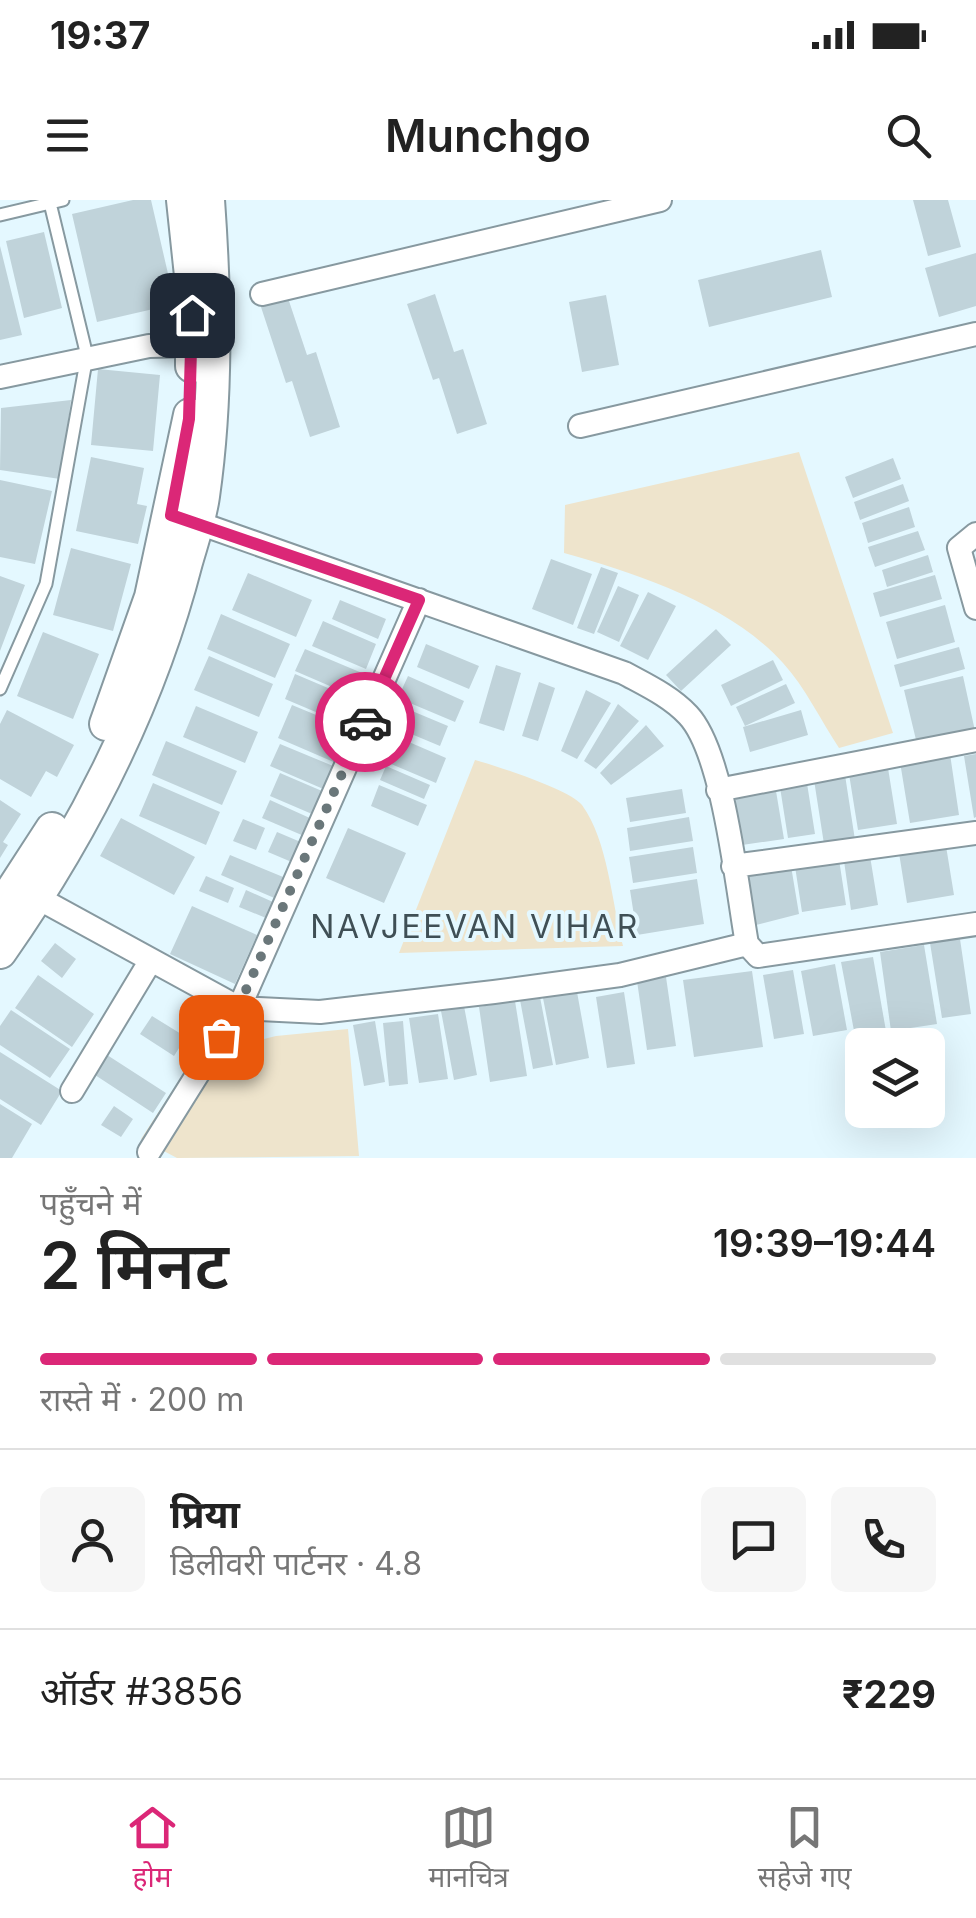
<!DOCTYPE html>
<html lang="hi">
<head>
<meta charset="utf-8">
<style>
	:root { --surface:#fff; --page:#f6f6f6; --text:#222; --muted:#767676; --line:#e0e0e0; --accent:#db2777 }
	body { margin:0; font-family:Inter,"Noto Sans Devanagari",sans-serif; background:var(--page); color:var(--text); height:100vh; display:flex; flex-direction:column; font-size:38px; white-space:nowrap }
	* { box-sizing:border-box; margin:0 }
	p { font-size:32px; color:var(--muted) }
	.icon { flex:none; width:55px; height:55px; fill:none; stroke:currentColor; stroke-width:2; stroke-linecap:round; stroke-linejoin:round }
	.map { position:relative; height:958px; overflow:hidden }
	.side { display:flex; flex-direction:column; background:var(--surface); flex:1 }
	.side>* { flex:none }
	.fabs { position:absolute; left:845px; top:828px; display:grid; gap:20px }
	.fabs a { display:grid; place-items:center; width:100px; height:100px; border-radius:15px; background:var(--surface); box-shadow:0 10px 40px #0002; font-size:50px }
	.pin { position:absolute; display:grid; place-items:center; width:85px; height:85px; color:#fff; margin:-42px; border-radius:20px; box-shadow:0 5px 15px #0006 }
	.courier { position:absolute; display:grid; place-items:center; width:100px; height:100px; margin:-50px; border:8px solid #db2777; border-radius:50%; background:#fff; color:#222; box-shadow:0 2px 12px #0007 }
	.overview em { font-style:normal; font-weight:600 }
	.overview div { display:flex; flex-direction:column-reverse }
	.overview { display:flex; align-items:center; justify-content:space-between; height:170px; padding:0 40px }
	h1 { font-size:65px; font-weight:600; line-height:75px }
	.bar { display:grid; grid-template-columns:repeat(4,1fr); gap:15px 10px; align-content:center; height:120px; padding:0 40px }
	.bar i { height:12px; border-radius:8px; background:var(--line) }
	.bar .current { background:var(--accent) }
	.bar p { grid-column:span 4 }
	.line { display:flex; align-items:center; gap:25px; padding:0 40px; border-top:2px solid var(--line) }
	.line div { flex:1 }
	.round { display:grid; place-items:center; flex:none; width:105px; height:105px; border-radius:15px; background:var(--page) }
	.status { display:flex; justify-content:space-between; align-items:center; height:70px; padding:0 50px; background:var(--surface); direction:ltr }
	.status svg { height:28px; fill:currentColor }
	header { display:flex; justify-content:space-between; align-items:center; height:130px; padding:0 40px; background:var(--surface); font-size:45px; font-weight:600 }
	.tab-bar { display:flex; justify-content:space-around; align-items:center; height:140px; border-top:2px solid var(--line); background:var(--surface); font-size:28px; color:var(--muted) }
	.tab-bar a { display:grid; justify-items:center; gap:5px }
	.tab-bar .current { color:var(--accent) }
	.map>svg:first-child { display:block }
	.green { fill:#eee4cc }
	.building { fill:#c0d3da }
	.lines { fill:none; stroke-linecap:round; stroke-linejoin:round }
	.lane-casing { stroke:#8799a0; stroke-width:15 }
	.street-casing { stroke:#8799a0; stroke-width:26 }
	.secondary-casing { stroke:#8799a0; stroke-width:36 }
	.lane { stroke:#fff; stroke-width:11 }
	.street { stroke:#fff; stroke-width:22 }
	.secondary { stroke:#fff; stroke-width:32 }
	.done { stroke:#6a777a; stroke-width:10; stroke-dasharray:0 18 }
	.route { stroke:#db2777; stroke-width:12 }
	.labels { text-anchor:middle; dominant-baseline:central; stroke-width:8; stroke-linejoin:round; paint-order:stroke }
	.neighbourhood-label { font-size:32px; letter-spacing:2.5px; fill:#3f4f55; stroke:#e4f8ff }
</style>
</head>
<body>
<div class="status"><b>19:37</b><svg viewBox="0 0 49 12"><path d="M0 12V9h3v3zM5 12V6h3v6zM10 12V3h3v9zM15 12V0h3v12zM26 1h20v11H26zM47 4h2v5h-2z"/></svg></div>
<header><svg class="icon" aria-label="menu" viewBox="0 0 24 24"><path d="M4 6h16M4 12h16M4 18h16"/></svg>Munchgo<svg class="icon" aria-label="search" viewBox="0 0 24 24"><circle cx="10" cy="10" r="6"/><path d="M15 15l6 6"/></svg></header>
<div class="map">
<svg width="976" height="958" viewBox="0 0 976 958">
	<rect width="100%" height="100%" fill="#e4f8ff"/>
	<path class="green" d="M799 252 893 533 839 548C821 521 805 487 783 463 730 404 638 374 564 353L565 305Z
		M475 560C497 566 570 590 582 605 608 640 612 704 623 746L399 753Z
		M213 828 240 845 276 836 348 829 359 956 177 958 141 939Z"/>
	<path class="building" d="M133 0H151L175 104 97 122 72 14Z
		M913 0H948L961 47 928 56Z
		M44 32 62 108 24 118 6 41Z
		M0 46 22 135 0 140Z
		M821 50 832 97 709 127 698 80Z
		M976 53V106L939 117 925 68Z
		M435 94 454 152 463 149 487 224 457 234 439 178 433 180 407 104Z
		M606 95 619 165 582 172 569 102Z
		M288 98 307 155 316 152 340 227 310 237 292 181 286 183 261 107Z
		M98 169 160 175 153 251 91 245Z
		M71 200 60 279 0 270 1 208Z
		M91 257 144 268 137 304 147 306 138 344 76 331Z
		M893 258 901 279 853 298 845 277Z
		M0 280 52 291 35 364 0 357Z
		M903 284 909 301 860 320 854 302Z
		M909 307 915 327 868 343 862 323Z
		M918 331 925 350 875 367 868 347Z
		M71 348 131 364 113 431 53 415Z
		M928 355 933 372 887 387 882 370Z
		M551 359 592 374 573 425 532 409Z
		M601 367 618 373 594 434 577 428Z
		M248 373 312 400 296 437 232 410Z
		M935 375 942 399 880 417 873 393Z
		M0 376 25 385 0 451Z
		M618 386 639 395 619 442 597 432Z
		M648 392 676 406 648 460 620 446Z
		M340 400 386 419 378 439 332 419Z
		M945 405 955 442 897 459 886 422Z
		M221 414 290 444 275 478 207 449Z
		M323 421 376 444 366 469 312 446Z
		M716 429 731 445 681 491 666 475Z
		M43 432 99 454 73 519 17 496Z
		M426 444 479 466 469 489 417 467Z
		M959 447 965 469 900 487 894 465Z
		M305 449 362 473 353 496 295 471Z
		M209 456 273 484 259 517 194 490Z
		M773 460 783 480 731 506 721 485Z
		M496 465 521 473 504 531 479 523Z
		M295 474 354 499 344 524 285 499Z
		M408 476 464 501 455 522 398 498Z
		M963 476 975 531 917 544 904 490Z
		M539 482 555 488 538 541 522 536Z
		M786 484 795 503 745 526 736 507Z
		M586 490 611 503 577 559 561 551Z
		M393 503 448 526 440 546 385 523Z
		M618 504 639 521 596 569 584 561Z
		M292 505 350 529 336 563 278 538Z
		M196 506 258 532 245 563 183 537Z
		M7 510 74 545 57 577 46 571 31 597 0 579V524Z
		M801 510 808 535 750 552 743 527Z
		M646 525 664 546 611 585 600 573Z
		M395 536 446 558 436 583 384 561Z
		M166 541 237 571 222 605 152 575Z
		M280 544 338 568 328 591 270 566Z
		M950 554 959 615 910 623 900 562Z
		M976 554V617L974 618 964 556Z
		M386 566 430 585 424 599 380 580Z
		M888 568 897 624 858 630 849 574Z
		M280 573 329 594 319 617 270 596Z
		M845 575 855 640 824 644 814 580Z
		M806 577 815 634 788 638 779 581Z
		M153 583 220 612 206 645 139 616Z
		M379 585 427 605 418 626 371 606Z
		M775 585 784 639 742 645 734 592Z
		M682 589 686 613 630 622 626 598Z
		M0 600 21 614 3 642 8 645 0 658Z
		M270 600 312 619 304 636 262 618Z
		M689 617 693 641 630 651 627 628Z
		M121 618 195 657 174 695 100 656Z
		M243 619 265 628 256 650 233 641Z
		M348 628 406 653 384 703 326 678Z
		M277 632 303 643 294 663 268 652Z
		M946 646 954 695 907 703 899 653Z
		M693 647 697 673 633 683 629 657Z
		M869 650 878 705 851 710 843 654Z
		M838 653 846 705 802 712 794 660Z
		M230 655 288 679 279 700 221 675Z
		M790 660 799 714 748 727 740 673Z
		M206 676 234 688 228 703 199 691Z
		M697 679 704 724 637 735 630 690Z
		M246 690 273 702 266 718 239 707Z
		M192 706 257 735 235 784 170 754Z
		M960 739 971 814 942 818 930 743Z
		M55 743 76 759 62 778 41 761Z
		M924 745 937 824 891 831 880 752Z
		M873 757 886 831 855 836 841 762Z
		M835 764 847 830 813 836 801 771Z
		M793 770 804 834 774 839 763 775Z
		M752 771 763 847 694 857 683 780Z
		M38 775 94 814 72 847 15 808Z
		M666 777 676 846 647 850 637 781Z
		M577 792 589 858 556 865 543 798Z
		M624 792 635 864 607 868 596 797Z
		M540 797 553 865 533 869 520 800Z
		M515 801 527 876 490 882 479 807Z
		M464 806 477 875 454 880 441 811Z
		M11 810 70 849 50 878 0 845V826Z
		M438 814 448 879 419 883 409 818Z
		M152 816 186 837 174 856 140 834Z
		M375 821 385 882 364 886 353 825Z
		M403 821 408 884 389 886 383 823Z
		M0 852 62 891 41 925 0 899Z
		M104 853 166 893 153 913 92 873Z
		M0 904 32 924 12 958H0Z
		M114 906 133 919 121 937 101 925Z"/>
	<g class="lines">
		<g class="lane-casing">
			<path id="lane" d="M0 15 63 0
				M0 489 46 384 87 156 50 3"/>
		</g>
		<g class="street-casing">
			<path id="street" d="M262 94 660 0
				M0 177 149 146 193 145
				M580 226 976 134
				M187 319 624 473C646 485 670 496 688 515 724 553 737 689 747 744L758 756 976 724
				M976 334 959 348 976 408
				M718 590 976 540
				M733 666 976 633
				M38 698 239 808 419 400
				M72 891 151 760
				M149 952 239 808 320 812 494 792 620 775 747 744"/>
		</g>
		<g class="secondary-casing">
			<path id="secondary" d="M183 0 192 85V166
				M106 524 151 397 190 215
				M0 709 52 629
				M0 752C82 635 150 502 186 362 192 341 200 318 203 296 217 198 215 98 208 0"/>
		</g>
		<use href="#lane" class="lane"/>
		<use href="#street" class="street"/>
		<use href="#secondary" class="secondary"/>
	</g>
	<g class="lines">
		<path class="done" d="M221 837 238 808 365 522"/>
		<path class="route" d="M192 115 189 219 171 315 419 400 365 522"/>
	</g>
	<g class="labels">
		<g class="neighbourhood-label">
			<text x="475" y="726">NAVJEEVAN VIHAR</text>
		</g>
	</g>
</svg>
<div class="fabs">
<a><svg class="icon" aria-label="layers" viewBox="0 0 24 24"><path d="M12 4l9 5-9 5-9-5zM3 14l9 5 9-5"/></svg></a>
</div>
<div class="pin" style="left:221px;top:837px;background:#ea580c"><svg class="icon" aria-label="bag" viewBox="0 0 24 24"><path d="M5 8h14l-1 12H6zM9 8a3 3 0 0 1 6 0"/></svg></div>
<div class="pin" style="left:192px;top:115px;background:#1f2937"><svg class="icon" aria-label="home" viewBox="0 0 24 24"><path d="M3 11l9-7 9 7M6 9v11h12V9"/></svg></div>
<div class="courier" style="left:365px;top:522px"><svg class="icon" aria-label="car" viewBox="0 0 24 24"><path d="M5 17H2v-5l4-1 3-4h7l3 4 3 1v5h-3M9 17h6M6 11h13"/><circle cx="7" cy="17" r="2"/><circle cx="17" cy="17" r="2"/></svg></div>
</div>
<section class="side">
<div class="overview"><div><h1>2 मिनट</h1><p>पहुँचने में</p></div><em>19:39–19:44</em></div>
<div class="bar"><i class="current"></i><i class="current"></i><i class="current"></i><i></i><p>रास्ते में · 200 m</p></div>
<div class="line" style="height:180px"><a class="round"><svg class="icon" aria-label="person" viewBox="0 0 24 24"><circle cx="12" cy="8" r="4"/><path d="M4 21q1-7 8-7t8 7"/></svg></a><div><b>प्रिया</b><p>डिलीवरी पार्टनर · 4.8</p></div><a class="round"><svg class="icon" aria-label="chat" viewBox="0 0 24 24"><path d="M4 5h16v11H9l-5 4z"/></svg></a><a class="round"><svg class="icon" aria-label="phone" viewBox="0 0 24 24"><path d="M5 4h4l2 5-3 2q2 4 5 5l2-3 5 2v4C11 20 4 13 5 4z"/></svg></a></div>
<div class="line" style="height:130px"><div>ऑर्डर #3856</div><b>₹229</b></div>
</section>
<nav class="tab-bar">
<a class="current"><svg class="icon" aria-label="home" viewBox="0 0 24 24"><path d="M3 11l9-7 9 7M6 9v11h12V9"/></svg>होम</a>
<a><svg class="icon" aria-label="map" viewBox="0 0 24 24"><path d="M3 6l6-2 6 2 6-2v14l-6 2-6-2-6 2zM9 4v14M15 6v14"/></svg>मानचित्र</a>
<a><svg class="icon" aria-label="saved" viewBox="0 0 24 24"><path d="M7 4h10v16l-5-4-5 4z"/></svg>सहेजे गए</a>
</nav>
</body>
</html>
